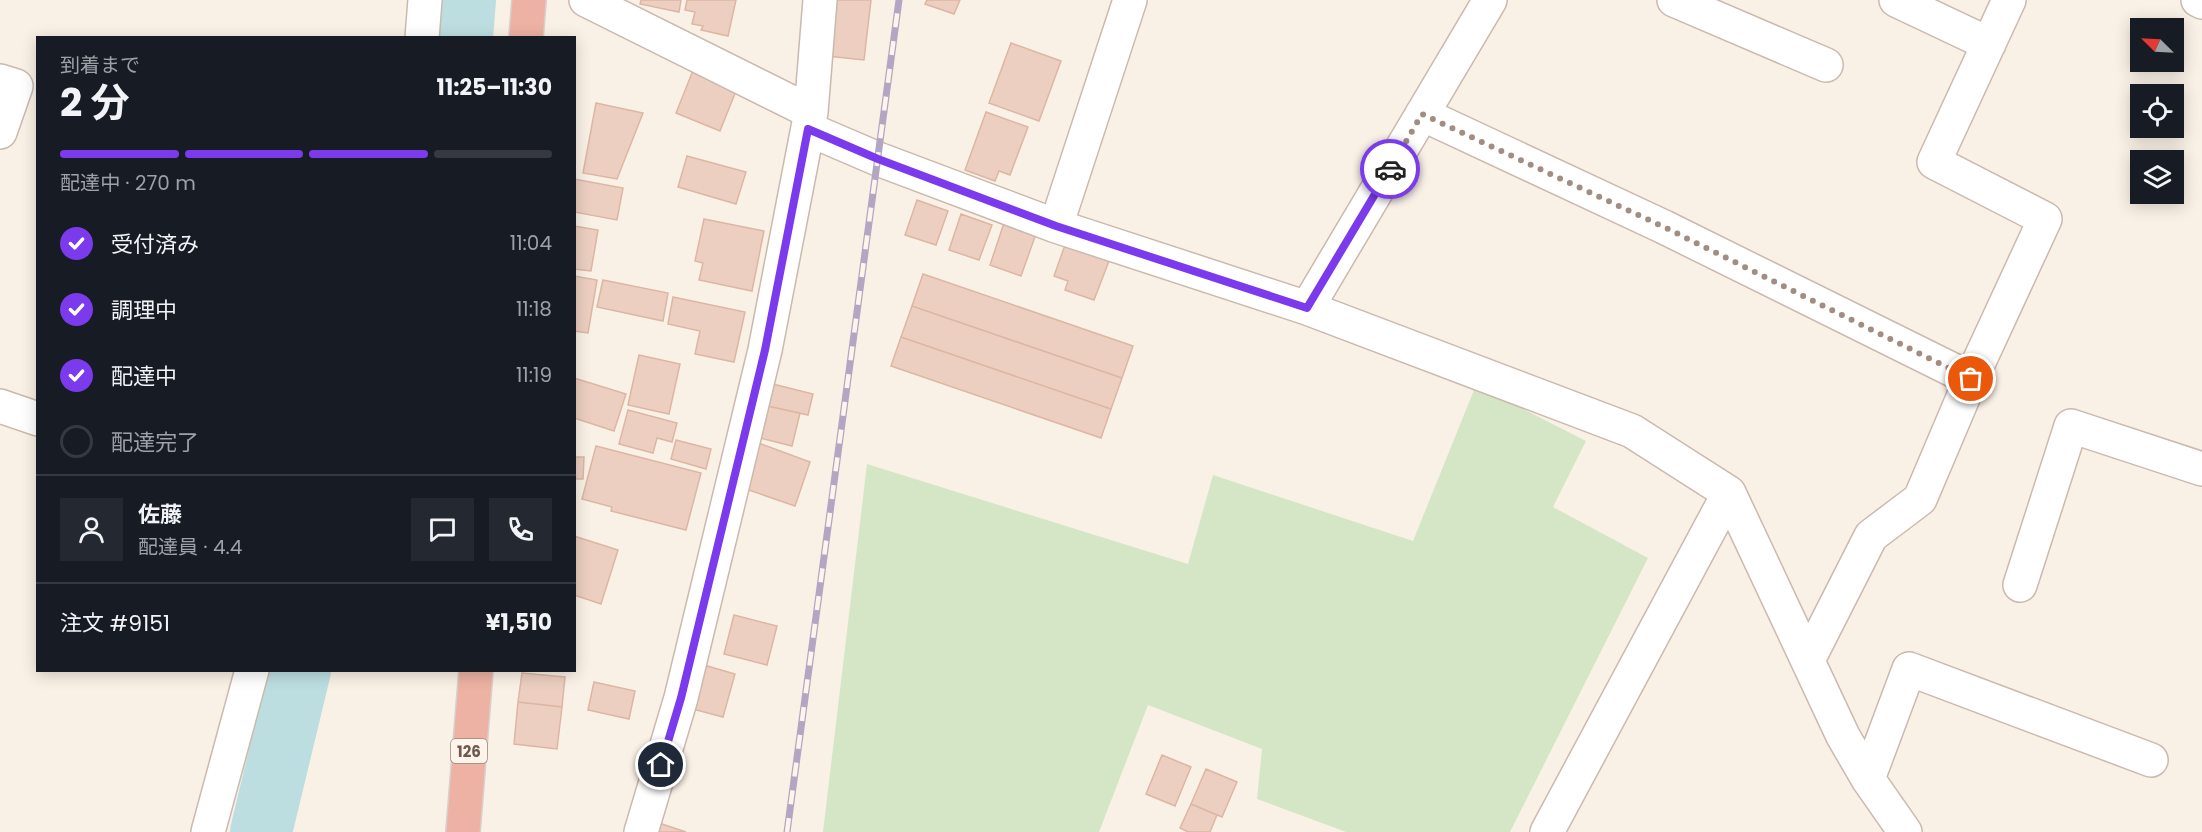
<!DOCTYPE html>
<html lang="ja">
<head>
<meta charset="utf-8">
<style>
	:root { --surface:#171b24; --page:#242831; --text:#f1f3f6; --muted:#9ea1a6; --line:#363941; --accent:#7c3aed }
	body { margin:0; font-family:Poppins,"Noto Sans JP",sans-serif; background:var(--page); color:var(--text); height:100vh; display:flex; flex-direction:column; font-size:22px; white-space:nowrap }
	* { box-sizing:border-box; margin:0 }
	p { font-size:20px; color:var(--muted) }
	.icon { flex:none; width:33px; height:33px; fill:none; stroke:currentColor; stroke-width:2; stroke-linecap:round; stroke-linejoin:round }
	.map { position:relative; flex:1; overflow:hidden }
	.panel { position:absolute; left:36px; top:36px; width:540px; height:636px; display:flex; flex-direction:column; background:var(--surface); border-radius:0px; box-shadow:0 3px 15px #0003 }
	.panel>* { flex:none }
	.needle { width:39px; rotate:294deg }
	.controls { position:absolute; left:2130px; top:18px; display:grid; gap:12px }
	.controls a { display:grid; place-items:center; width:54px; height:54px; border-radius:0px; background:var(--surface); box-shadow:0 3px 15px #0003; font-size:30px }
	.pin { position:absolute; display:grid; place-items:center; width:51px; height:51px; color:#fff; margin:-26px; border:3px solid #fff; border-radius:50%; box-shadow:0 2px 6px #0007 }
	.courier { position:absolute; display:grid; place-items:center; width:60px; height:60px; margin:-30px; border:4px solid #7c3aed; border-radius:50%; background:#fff; color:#222; box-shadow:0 2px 8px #0007 }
	.overview em { font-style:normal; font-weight:700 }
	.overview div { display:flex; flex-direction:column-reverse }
	.overview { display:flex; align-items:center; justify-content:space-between; height:102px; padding:0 24px }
	h1 { font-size:39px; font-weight:700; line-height:45px }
	.bar { display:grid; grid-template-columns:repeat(4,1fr); gap:9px 6px; align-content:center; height:72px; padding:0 24px }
	.bar i { height:8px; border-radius:4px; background:var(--line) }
	.bar .on { background:var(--accent) }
	.bar p { grid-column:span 4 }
	.line { display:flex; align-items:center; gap:15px; padding:0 24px; border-top:2px solid var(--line) }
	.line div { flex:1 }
	.round { display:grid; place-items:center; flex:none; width:63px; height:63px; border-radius:0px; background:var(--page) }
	ol { padding:0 24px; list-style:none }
	li { display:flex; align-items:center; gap:18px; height:66px }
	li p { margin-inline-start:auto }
	li .icon { padding:6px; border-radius:50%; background:var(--accent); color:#fff; stroke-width:4 }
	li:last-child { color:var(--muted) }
	li i { width:33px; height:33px; border:3px solid var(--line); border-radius:50% }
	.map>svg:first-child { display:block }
	.green { fill:#d5e6c6 }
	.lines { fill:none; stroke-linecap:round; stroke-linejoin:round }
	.river { stroke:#bddee1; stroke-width:62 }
	.building { fill:#eccfc1; stroke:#ddb6a3; stroke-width:1.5 }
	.minor-casing { stroke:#cab9ae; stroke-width:36 }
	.highway-casing { stroke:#d7d0cd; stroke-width:36 }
	.minor { stroke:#fff; stroke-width:33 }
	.highway { stroke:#edb2a4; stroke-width:33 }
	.rail-casing { stroke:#b3a6c2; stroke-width:7 }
	.rail { stroke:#fdf5ec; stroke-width:4.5; stroke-dasharray:14; stroke-linecap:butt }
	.done { stroke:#a08e83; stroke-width:6; stroke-dasharray:0 10.8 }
	.route { stroke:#7c3aed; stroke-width:8 }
	.labels { text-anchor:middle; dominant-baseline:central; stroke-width:6; stroke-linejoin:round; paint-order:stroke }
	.shield { fill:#fdf5ec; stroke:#9a877d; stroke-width:1.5 }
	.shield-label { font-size:15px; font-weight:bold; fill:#70584e }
</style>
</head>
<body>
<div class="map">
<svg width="2202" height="832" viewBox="0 0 2202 832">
	<rect width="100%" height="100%" fill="#faf1e6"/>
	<path class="green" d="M1476 385 1586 441 1553 507 1648 558 1510 832H1346L1257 799 1262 749 1148 705 1099 832H823L867 464 1188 564 1213 475 1413 541Z"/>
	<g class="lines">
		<path class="river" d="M462 38 465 0
			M261 832 300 670"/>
	</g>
	<path class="building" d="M641 0H681L679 12 640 4Z
		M687 0H736L728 36 701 30 703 26 692 24 695 12 685 10Z
		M833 0H871L864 60 827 56Z
		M927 0H960L954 14 925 4Z
		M1011 43 1061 61 1039 121 989 103Z
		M694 68 738 86 720 131 676 113Z
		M596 103 643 113 617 179 583 173Z
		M986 112 1028 127 1010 175 999 171 995 181 965 170Z
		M687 156 746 172 736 204 678 187Z
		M574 179 623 188 617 220 574 212Z
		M917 200 948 211 936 245 905 235Z
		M961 214 992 225 979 260 949 250Z
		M704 219 764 231 752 291 699 280 703 263 695 261Z
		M1005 220 1037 231 1021 276 990 265Z
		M574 226 598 230 591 271 574 269Z
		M1065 245 1109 261 1094 300 1065 290 1068 281 1054 276Z
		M923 274 1133 346 1122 378 912 306Z
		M574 276 597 280 588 333 574 331Z
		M603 280 668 293 663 321 597 307Z
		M673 297 745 312 734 362 695 354 700 331 668 324Z
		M912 306 1122 378 1111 409 901 337Z
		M901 337 1111 409 1101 438 891 366Z
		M639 355 680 364 669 414 628 405Z
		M574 378 626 394 614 431 574 418Z
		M769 383 813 394 808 415 763 405Z
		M763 405 800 413 792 446 756 437Z
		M628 410 677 423 672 442 657 438 653 453 619 444Z
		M676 440 711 449 706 469 671 459Z
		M756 442 810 462 795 506 740 487Z
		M596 446 701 473 686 530 611 511 612 507 582 499Z
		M574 457H584L583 479H574Z
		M574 536 618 550 601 604 574 595Z
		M734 615 777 626 767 665 724 654Z
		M697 663 735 674 723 717 685 707Z
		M522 673 565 677 562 707 518 702Z
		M594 682 635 691 629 719 588 710Z
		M518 702 562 707 557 749 514 744Z
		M1162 755 1191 767 1175 806 1146 794Z
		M1206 769 1237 782 1222 817 1191 804Z
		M1191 804 1217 815 1210 832H1188L1180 828Z
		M656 822 686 832H653Z"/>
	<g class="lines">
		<g class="minor-casing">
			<path id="minor" d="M586 0 811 112
				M1674 0 1826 65
				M1896 0 1989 44
				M2198 0 2202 2
				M422 38 425 0
				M0 81 16 86 0 132
				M1422 114 1664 227 1971 379
				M808 129 878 159 1056 226 1307 308 1632 431 1729 493 1843 736 1868 779 1905 832
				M1056 226 1130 0
				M1307 308 1490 0
				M0 406 38 419
				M2020 585 2071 426 2202 469
				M1808 660 1871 536 1920 499 1971 379 2045 219 1934 162 2009 0
				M1868 779 1909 669 2151 760
				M208 832 252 670
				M641 832 681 698 765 350 811 112 820 0
				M1547 832 1729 493"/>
		</g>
		<g class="highway-casing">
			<path id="highway" d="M526 38 529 0
				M463 832 476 670"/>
		</g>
		<use href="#minor" class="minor"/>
		<use href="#highway" class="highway"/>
		<g class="rail-casing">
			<path id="rail" d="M787 832 899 0"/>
		</g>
		<use href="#rail" class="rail"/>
	</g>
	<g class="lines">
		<path class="done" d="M1390 169 1422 114 1664 227 1971 379"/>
		<path class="route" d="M661 765 681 698 765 350 808 129 878 159 1056 226 1307 308 1390 169"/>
	</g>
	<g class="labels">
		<rect class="shield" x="451" y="739" width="36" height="24" rx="4.5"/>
		<g class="shield-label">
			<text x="469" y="751">126</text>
		</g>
	</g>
</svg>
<div class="controls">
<a><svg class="needle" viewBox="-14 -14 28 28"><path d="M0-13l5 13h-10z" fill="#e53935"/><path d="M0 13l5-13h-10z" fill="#9ea1a6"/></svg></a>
<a><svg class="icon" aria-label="locate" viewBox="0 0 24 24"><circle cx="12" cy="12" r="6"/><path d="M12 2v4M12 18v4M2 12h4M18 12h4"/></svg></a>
<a><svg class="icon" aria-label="layers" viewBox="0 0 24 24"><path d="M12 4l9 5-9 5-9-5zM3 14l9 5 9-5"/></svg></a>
</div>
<div class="pin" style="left:1971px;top:379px;background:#ea580c"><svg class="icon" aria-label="bag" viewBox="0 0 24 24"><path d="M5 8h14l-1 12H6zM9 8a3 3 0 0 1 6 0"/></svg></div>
<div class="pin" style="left:661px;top:765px;background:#1f2937"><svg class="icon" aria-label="home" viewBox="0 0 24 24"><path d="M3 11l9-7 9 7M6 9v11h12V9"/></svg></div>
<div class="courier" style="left:1390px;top:169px"><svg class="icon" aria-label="car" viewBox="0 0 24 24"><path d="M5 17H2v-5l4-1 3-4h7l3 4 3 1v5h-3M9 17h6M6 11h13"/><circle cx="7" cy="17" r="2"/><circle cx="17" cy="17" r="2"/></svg></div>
<section class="panel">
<div class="overview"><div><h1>2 分</h1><p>到着まで</p></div><em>11:25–11:30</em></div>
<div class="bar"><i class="on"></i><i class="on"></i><i class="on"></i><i></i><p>配達中 · 270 m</p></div>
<ol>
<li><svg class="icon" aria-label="check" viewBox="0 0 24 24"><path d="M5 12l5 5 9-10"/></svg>受付済み<p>11:04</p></li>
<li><svg class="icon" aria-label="check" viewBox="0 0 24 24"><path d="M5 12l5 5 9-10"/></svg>調理中<p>11:18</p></li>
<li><svg class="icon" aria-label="check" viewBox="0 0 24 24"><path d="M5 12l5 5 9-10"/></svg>配達中<p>11:19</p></li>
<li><i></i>配達完了</li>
</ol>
<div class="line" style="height:108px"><a class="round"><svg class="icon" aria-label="person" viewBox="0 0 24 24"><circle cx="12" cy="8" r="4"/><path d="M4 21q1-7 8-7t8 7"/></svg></a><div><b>佐藤</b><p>配達員 · 4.4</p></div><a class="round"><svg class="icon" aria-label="chat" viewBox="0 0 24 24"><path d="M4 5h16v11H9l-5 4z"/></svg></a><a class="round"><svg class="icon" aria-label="phone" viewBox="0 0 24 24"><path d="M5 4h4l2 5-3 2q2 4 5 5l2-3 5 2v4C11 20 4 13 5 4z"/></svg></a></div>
<div class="line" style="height:78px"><div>注文 #9151</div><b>¥1,510</b></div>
</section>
</div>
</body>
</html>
